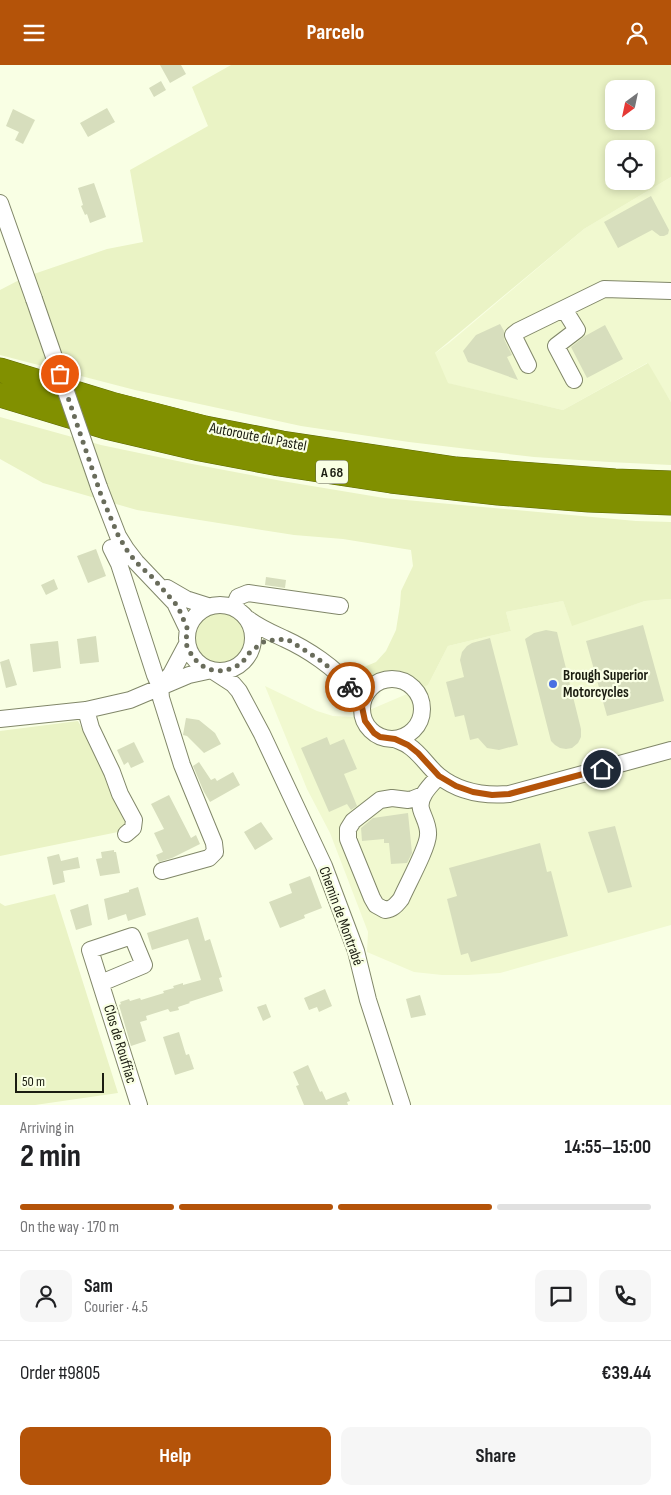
<!DOCTYPE html>
<html lang="en">
<head>
<meta charset="utf-8">
<style>
	:root { --surface:#fff; --page:#f6f6f6; --text:#202124; --muted:#757577; --line:#e0e0e0; --accent:#b45309 }
	body { margin:0; font-family:"Sofia Sans Condensed",sans-serif; background:var(--page); color:var(--text); height:100vh; display:flex; flex-direction:column; font-size:19px; white-space:nowrap }
	* { box-sizing:border-box; margin:0 }
	p { font-size:16px; color:var(--muted) }
	.icon { flex:none; width:28px; height:28px; fill:none; stroke:currentColor; stroke-width:2; stroke-linecap:round; stroke-linejoin:round }
	.map { position:relative; height:1040px; overflow:hidden }
	.panel { display:flex; flex-direction:column; background:var(--surface); flex:1 }
	.panel>* { flex:none }
	.needle { width:32px; rotate:213deg }
	.fabs { position:absolute; left:605px; top:15px; display:grid; gap:10px }
	.fabs a { display:grid; place-items:center; width:50px; height:50px; border-radius:10px; background:var(--surface); box-shadow:0 2px 8px #0003; font-size:25px }
	.scale { position:absolute; left:15px; bottom:12px; width:89px; box-sizing:border-box; padding-left:5px; border:2px solid #1b1d11; border-top:0; font-size:14px; line-height:18px; white-space:nowrap; color:#1b1d11; -webkit-text-stroke:4px #f9ffe4; paint-order:stroke }
	.pin { position:absolute; display:grid; place-items:center; width:42px; height:42px; color:#fff; margin:-21px; border:2px solid #fff; border-radius:50%; box-shadow:0 1px 5px #0007 }
	.courier { position:absolute; display:grid; place-items:center; width:50px; height:50px; margin:-25px; border:4px solid #b45309; border-radius:50%; background:#fff; color:#222; box-shadow:0 1px 6px #0007 }
	.headline em { font-style:normal; font-weight:700 }
	.headline div { display:flex; flex-direction:column-reverse }
	.headline { display:flex; align-items:center; justify-content:space-between; height:85px; padding:0 20px }
	h1 { font-size:32px; font-weight:700; line-height:38px }
	.bar { display:grid; grid-template-columns:repeat(4,1fr); gap:8px 5px; align-content:center; height:60px; padding:0 20px }
	.bar i { height:6px; border-radius:4px; background:var(--line) }
	.bar .active { background:var(--accent) }
	.bar p { grid-column:span 4 }
	.line { display:flex; align-items:center; gap:12px; padding:0 20px; border-top:1px solid var(--line) }
	.line div { flex:1 }
	.round { display:grid; place-items:center; flex:none; width:52px; height:52px; border-radius:10px; background:var(--page) }
	.action { display:flex; gap:10px; margin-top:auto; padding:10px 20px }
	.action a { flex:1; height:58px; border-radius:10px; background:var(--accent); color:#fff; font-size:20px; font-weight:700; line-height:58px; text-align:center }
	.action a+a { background:var(--page); color:var(--text) }
	header { display:flex; justify-content:space-between; align-items:center; height:65px; padding:0 20px; background:var(--accent); color:#fff; font-size:22px; font-weight:700 }
	.map>svg:first-child { display:block }
	.built { fill:#f1f9d0 }
	.green { fill:#eaf3c5; fill-rule:evenodd }
	.building { fill:#d7debd }
	.lines { fill:none; stroke-linecap:round; stroke-linejoin:round }
	.minor-casing { stroke:#818769; stroke-width:18 }
	.highway-casing { stroke:#5d6806; stroke-width:25 }
	.minor { stroke:#fff; stroke-width:16 }
	.highway { stroke:#819000; stroke-width:24 }
	.minor-bridge-casing { stroke:#818769; stroke-width:18; stroke-linecap:butt }
	.minor-bridge { stroke:#fff; stroke-width:16 }
	.done { stroke:#696c5b; stroke-width:5; stroke-dasharray:0 9 }
	.route { stroke:#b45309; stroke-width:6 }
	.poi-dot { fill:#486fe2; stroke:#f9ffe4; stroke-width:2 }
	.labels { text-anchor:middle; dominant-baseline:central; stroke-width:4.5; stroke-linejoin:round; paint-order:stroke }
	.shield { fill:#f9ffe4; stroke:#5e6150; stroke-width:1 }
	.shield-label { font-size:14px; font-weight:bold; fill:#1b1d11 }
	.street-label { font-size:15px; fill:#1b1d11; stroke:#f9ffe4 }
	.poi-label { font-size:15px; font-weight:bold; fill:#1b1d11; stroke:#f9ffe4; text-anchor:start }
</style>
</head>
<body>
<header><svg class="icon" aria-label="menu" viewBox="0 0 24 24"><path d="M4 6h16M4 12h16M4 18h16"/></svg>Parcelo<svg class="icon" aria-label="person" viewBox="0 0 24 24"><circle cx="12" cy="8" r="4"/><path d="M4 21q1-7 8-7t8 7"/></svg></header>
<div class="map">
<svg width="671" height="1040" viewBox="0 0 671 1040">
	<rect width="100%" height="100%" fill="#f9ffe4"/>
	<path class="built" d="M671 112V337L647 298 563 345 447 318 434 289 449 278 584 164Z
		M671 534V860L500 908 468 910H442L414 907 367 887 368 867 330 768 307 724 265 621 317 646 333 651 353 652 428 620 448 581 511 566 506 547 563 536 572 560 645 536Z"/>
	<path class="green" d="M231 0H671V112L584 164 435 288 448 318 563 345 648 298 671 337V400L609 397 534 392 409 377 301 361 135 325 0 290V225L25 212 107 184 143 177 130 105 208 61 192 22ZM614 24H646V56H614ZM614 84H646V116H614Z
		M0 352 101 380 187 398 282 416 384 433 636 456 671 457V534L645 536 572 561 563 536 506 547 511 566 448 581 428 620 422 623C420 620 417 617 414 614 406 609 392 607 383 609 377 610 371 614 364 613 351 613 342 606 333 598L345 601 364 602 376 597 386 586 396 565 400 540 401 526 413 501 411 485 343 474 294 470 137 445 43 418 0 394Z
		M193 572a26 26 0 1 1 52 0a26 26 0 1 1-52 0Z
		M78 656 130 755 128 760 118 767 0 791V666Z
		M55 829 118 1028 35 1040H0V838L5 841Z"/>
	<path class="building" d="M160 0H181L186 9 170 18Z
		M161 16 166 25 154 32 149 23Z
		M107 43 115 57 88 72 80 58Z
		M13 44 35 55 23 79 15 75 19 67 6 61Z
		M94 118 106 152 90 158 87 149 85 150 81 141 83 140 78 123Z
		M651 131 669 165 668 169 664 171H660L652 165 618 183 604 157Z
		M500 259 504 266V274L512 290 507 292 518 315 468 297 463 286 476 270Z
		M605 260 623 294 587 313 571 282 585 271Z
		M96 484 106 511 88 518 77 491Z
		M266 512 286 515 285 523 265 520Z
		M54 514 58 524 46 530 41 520Z
		M643 560 664 636 607 651 586 576Z
		M546 565 557 567 581 664V672L578 678 572 683 566 684 560 683 555 680 551 676 525 574 534 568Z
		M96 571 99 597 80 599 77 574Z
		M490 573 518 680 499 685 487 683 478 673 470 675 464 650 455 652 446 617 464 612 460 595 462 587 467 581 472 578Z
		M58 576 61 603 33 607 30 579Z
		M9 594 17 620 6 623 0 597Z
		M186 653 199 655 215 668 221 679 204 688 187 671 183 670Z
		M327 672 330 680 344 674 357 704 344 709 357 741 351 745 347 739 329 747 301 683Z
		M134 677 144 697 131 703 128 697 124 700 117 685Z
		M199 697 211 715 215 713 217 716 233 707 240 720 210 737 204 727 193 701Z
		M169 730 191 773 196 770 200 779 172 793 159 797 156 790 163 787 154 768 164 764 151 739Z
		M408 748 412 788 407 798 391 799 389 778H384V774L362 776 361 763 373 753Z
		M261 757 273 774 255 785 244 767Z
		M615 761 632 822 608 828 588 767Z
		M540 778 547 807 551 806 568 871 471 897 468 888 461 890 447 834 457 831 449 803Z
		M114 785V787H116L120 808 100 811 96 794 102 793 101 787Z
		M59 789 61 796 78 792 80 803 63 806 65 817 53 820 47 792Z
		M310 811 322 843 304 850 305 853 280 863 269 837 292 828 289 819Z
		M138 822 146 850 128 856 126 849 108 855 104 834 129 827V825Z
		M88 839 92 860 76 865 70 845Z
		M198 852 205 876 210 874 222 912 219 913 223 926 189 937 190 938 178 942 179 945 170 947 168 944 146 951 147 955 140 957 146 976 131 981 119 940 121 939 120 937 129 934 130 936 140 933 141 935 164 928 163 926 174 923 173 921 183 918V920L201 915 188 874 152 885 147 868Z
		M325 924 332 941 319 947 317 942 309 945 304 933Z
		M420 930 426 950 411 953 406 934Z
		M266 939 271 952 263 956 257 942Z
		M179 967 186 990 189 989 194 1004 175 1010 163 972Z
		M308 1000 320 1027 322 1026 326 1035 346 1027 350 1036 347 1037 348 1040H304L296 1021 299 1020 293 1007Z"/>
	<g class="lines">
		<g class="minor-casing">
			<path id="minor" d="M0 138 34 234
				M564 244 577 265 556 281 574 315
				M528 300 513 270 518 266 604 224 671 226
				M99 422 118 471 126 484 136 497 175 538 187 563
				M111 483 119 499 155 610 160 621 161 633 182 700 214 778 215 787 209 793 162 806
				M167 523 186 534 208 541
				M187 573a33 33 0 1 1 66 0a33 33 0 1 1-66 0Z
				M234 542 238 532 248 528 340 541
				M248 554C260 563 272 568 285 574 307 584 336 603 350 622 355 628 359 635 362 642
				M213 606 233 619 239 626 262 669 324 801 356 886 368 935 402 1040
				M362 644a30 30 0 1 1 60 0a30 30 0 1 1-60 0Z
				M162 620 171 609 187 579
				M86 645 91 663 112 707 120 729 134 755 133 763 126 769
				M0 654 86 645 130 635 189 610 212 605
				M395 674C399 676 405 678 409 681 421 689 428 702 439 711 459 727 485 731 509 729L671 685
				M423 730 413 734 408 735 392 733 380 735 353 756 348 764V774L372 833 376 840 385 845C393 844 396 840 401 834 407 820 428 782 428 770 429 760 423 752 421 744 418 731 432 719 439 711
				M101 918 144 900 132 871 90 885 139 1040"/>
		</g>
		<g class="highway-casing">
			<path id="highway" d="M0 305 111 339 205 363 282 378 456 404 615 416 671 418
				M0 330 106 362 200 384 279 399 391 416 498 428 589 435 671 438"/>
		</g>
		<use href="#minor" class="minor"/>
		<use href="#highway" class="highway"/>
		<g class="minor-bridge-casing">
			<path id="minor-bridge" d="M34 234 99 422"/>
		</g>
		<use href="#minor-bridge" class="minor-bridge"/>
	</g>
	<g class="lines">
		<path class="done" d="M60 309 101 430 118 470 126 484 136 497 152 512 175 538 179 544 187 563 186 579 193 593 204 602 212 605 225 606 241 599 250 587 265 576 287 574 317 593 338 609 350 622"/>
		<path class="route" d="M350 622 362 642 365 656 374 668 380 672 395 674 408 680 418 688 439 711 456 721 473 727 492 730 509 729 602 704"/>
	</g>
	<circle class="poi-dot" cx="553" cy="619" r="5"/>
	<g class="labels">
		<rect class="shield" x="316" y="395.5" width="32" height="23" rx="4"/>
		<g class="shield-label">
			<text x="332" y="407">A 68</text>
		</g>
		<g class="street-label">
			<text transform="translate(258 372) rotate(11)">Autoroute du Pastel</text>
			<text transform="translate(341 851) rotate(70)">Chemin de Montrabé</text>
			<text transform="translate(120 979) rotate(73)">Clos de Rouffiac</text>
		</g>
		<g class="poi-label">
			<text x="563" y="610">Brough Superior<tspan x="563" dy="17">Motorcycles</tspan></text>
		</g>
	</g>
</svg>
<div class="fabs">
<a><svg class="needle" viewBox="-14 -14 28 28"><path d="M0-13l5 13h-10z" fill="#e53935"/><path d="M0 13l5-13h-10z" fill="#757577"/></svg></a>
<a><svg class="icon" aria-label="locate" viewBox="0 0 24 24"><circle cx="12" cy="12" r="6"/><path d="M12 2v4M12 18v4M2 12h4M18 12h4"/></svg></a>
</div>
<div class="scale">50 m</div>
<div class="pin" style="left:60px;top:309px;background:#ea580c"><svg class="icon" aria-label="bag" viewBox="0 0 24 24"><path d="M5 8h14l-1 12H6zM9 8a3 3 0 0 1 6 0"/></svg></div>
<div class="pin" style="left:602px;top:704px;background:#1f2937"><svg class="icon" aria-label="home" viewBox="0 0 24 24"><path d="M3 11l9-7 9 7M6 9v11h12V9"/></svg></div>
<div class="courier" style="left:350px;top:622px"><svg class="icon" aria-label="bike" viewBox="0 0 24 24"><circle cx="6" cy="16" r="4"/><circle cx="18" cy="16" r="4"/><path d="M6 16l4-8h5l3 8M10 8l3 8H6M13 5h3"/></svg></div>
</div>
<section class="panel">
<div class="headline"><div><h1>2 min</h1><p>Arriving in</p></div><em>14:55–15:00</em></div>
<div class="bar"><i class="active"></i><i class="active"></i><i class="active"></i><i></i><p>On the way · 170 m</p></div>
<div class="line" style="height:90px"><a class="round"><svg class="icon" aria-label="person" viewBox="0 0 24 24"><circle cx="12" cy="8" r="4"/><path d="M4 21q1-7 8-7t8 7"/></svg></a><div><b>Sam</b><p>Courier · 4.5</p></div><a class="round"><svg class="icon" aria-label="chat" viewBox="0 0 24 24"><path d="M4 5h16v11H9l-5 4z"/></svg></a><a class="round"><svg class="icon" aria-label="phone" viewBox="0 0 24 24"><path d="M5 4h4l2 5-3 2q2 4 5 5l2-3 5 2v4C11 20 4 13 5 4z"/></svg></a></div>
<div class="line" style="height:65px"><div>Order #9805</div><b>€39.44</b></div>
<div class="action"><a>Help</a><a>Share</a></div>
</section>
</body>
</html>
